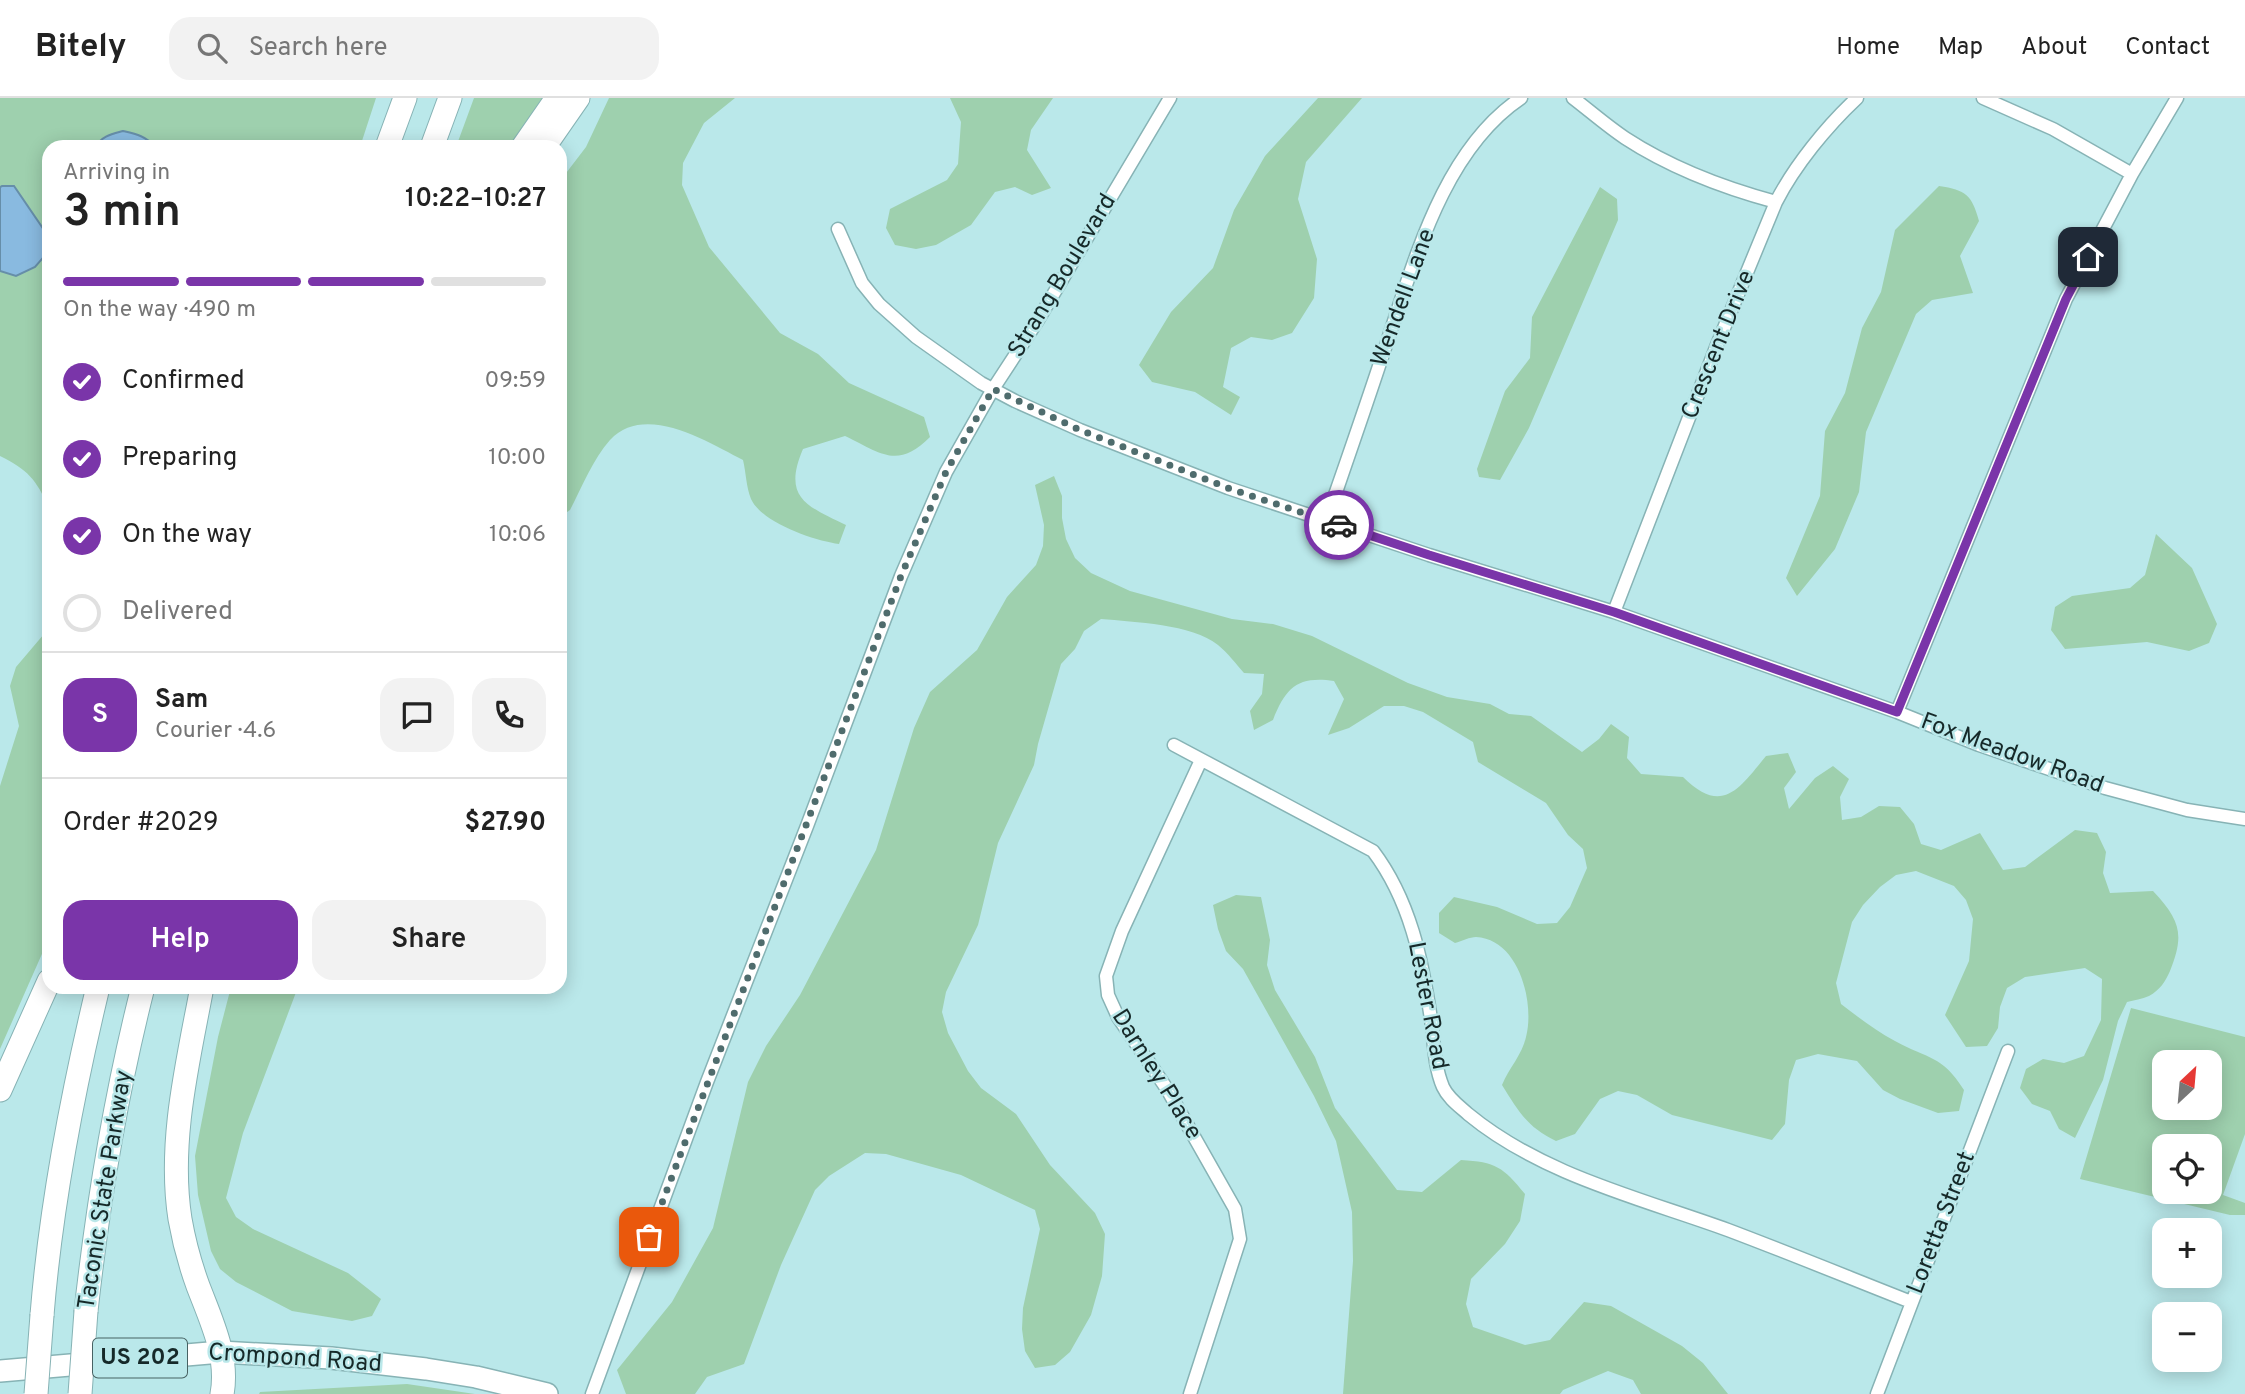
<!DOCTYPE html>
<html lang="en">
<head>
<meta charset="utf-8">
<style>
	:root { --surface:#fff; --page:#f2f2f2; --text:#222; --muted:#767676; --line:#e0e0e0; --accent:#7a35a9 }
	body { margin:0; font-family:Overpass,sans-serif; background:var(--page); color:var(--text); height:100vh; display:flex; flex-direction:column; font-size:26px; white-space:nowrap }
	* { box-sizing:border-box; margin:0 }
	p { font-size:23px; color:var(--muted) }
	.icon { flex:none; width:38px; height:38px; fill:none; stroke:currentColor; stroke-width:2; stroke-linecap:round; stroke-linejoin:round }
	.map { position:relative; flex:1; overflow:hidden }
	.panel { position:absolute; left:42px; top:42px; width:525px; height:854px; display:flex; flex-direction:column; background:var(--surface); border-radius:21px; box-shadow:0 4px 18px #0003 }
	.panel>* { flex:none }
	.needle { width:46px; rotate:26deg }
	.buttons { position:absolute; left:2152px; top:952px; display:grid; gap:14px }
	.buttons a { display:grid; place-items:center; width:70px; height:70px; border-radius:14px; background:var(--surface); box-shadow:0 4px 18px #0003; font-size:35px }
	.pin { position:absolute; display:grid; place-items:center; width:60px; height:60px; color:#fff; margin:-30px; border-radius:14px; box-shadow:0 4px 10px #0006 }
	.courier { position:absolute; display:grid; place-items:center; width:70px; height:70px; margin:-35px; border:5px solid #7a35a9; border-radius:50%; background:#fff; color:#222; box-shadow:0 2px 9px #0007 }
	.summary em { font-style:normal; font-weight:600 }
	.summary div { display:flex; flex-direction:column-reverse }
	.summary { display:flex; align-items:center; justify-content:space-between; height:119px; padding:0 21px }
	h1 { font-size:46px; font-weight:600; line-height:52px }
	.bar { display:grid; grid-template-columns:repeat(4,1fr); gap:10px 7px; align-content:center; height:84px; padding:0 21px }
	.bar i { height:9px; border-radius:5px; background:var(--line) }
	.bar .current { background:var(--accent) }
	.bar p { grid-column:span 4 }
	.line { display:flex; align-items:center; gap:18px; padding:0 21px; border-top:2px solid var(--line) }
	.line div { flex:1 }
	.round { display:grid; place-items:center; flex:none; width:74px; height:74px; border-radius:21px; background:var(--page) }
	ol { padding:0 21px; list-style:none }
	li { display:flex; align-items:center; gap:21px; height:77px }
	li p { margin-inline-start:auto }
	li .icon { padding:7px; border-radius:50%; background:var(--accent); color:#fff; stroke-width:4 }
	li:last-child { color:var(--muted) }
	li i { width:38px; height:38px; border:4px solid var(--line); border-radius:50% }
	.action { display:flex; gap:14px; margin-top:auto; padding:14px 21px }
	.action a { flex:1; height:80px; border-radius:21px; background:var(--accent); color:#fff; font-size:28px; font-weight:600; line-height:80px; text-align:center }
	.action a+a { background:var(--page); color:var(--text) }
	header { display:flex; align-items:center; gap:42px; box-sizing:border-box; height:98px; padding:0 35px; background:var(--surface); border-bottom:2px solid var(--line) }
	header strong { font-size:33px }
	nav { display:flex; gap:38px; margin-inline-start:auto; font-size:24px }
	.search { width:490px; height:63px; background:var(--page); display:flex; align-items:center; gap:18px; box-sizing:border-box; padding:0 24px; border-radius:21px; color:var(--muted); font-size:26px }
	.map>svg:first-child { display:block }
	.green { fill:#9ed0ae; fill-rule:evenodd }
	.water { fill:#89bae0; stroke:#668ea9; stroke-width:2 }
	.lines { fill:none; stroke-linecap:round; stroke-linejoin:round }
	.minor-casing { stroke:#87b3b5; stroke-width:15 }
	.trunk-casing { stroke:#87b3b5; stroke-width:24 }
	.motorway-casing { stroke:#87b3b5; stroke-width:25 }
	.minor { stroke:#fff; stroke-width:12 }
	.trunk { stroke:#fff; stroke-width:21 }
	.motorway { stroke:#fff; stroke-width:23 }
	.motorway-bridge-casing { stroke:#87b3b5; stroke-width:25; stroke-linecap:butt }
	.motorway-bridge { stroke:#fff; stroke-width:23 }
	.done { stroke:#4f6c6d; stroke-width:7; stroke-dasharray:0 12.6 }
	.route { stroke:#7a35a9; stroke-width:9 }
	.labels { text-anchor:middle; dominant-baseline:central; stroke-width:5; stroke-linejoin:round; paint-order:stroke }
	.shield { fill:#bae8ea; stroke:#476263; stroke-width:2 }
	.shield-label { font-size:23px; font-weight:bold; fill:#162929 }
	.street-label { font-size:24px; fill:#162929; stroke:#bae8ea }
</style>
</head>
<body>
<header>
<strong>Bitely</strong>
<div class="search"><svg class="icon" aria-label="search" viewBox="0 0 24 24"><circle cx="10" cy="10" r="6"/><path d="M15 15l6 6"/></svg>Search here</div>
<nav><a>Home</a><a>Map</a><a>About</a><a>Contact</a></nav>
</header>
<div class="map">
<svg width="2245" height="1296" viewBox="0 0 2245 1296">
	<rect width="100%" height="100%" fill="#bae8ea"/>
	<path class="green" d="M0 0H376L360 49H155L149 42 99 43 96 49H49V410C36 381 28 372 0 358V173L16 178 44 132 14 89H0Z
		M474 0H551L517 49H456Z
		M609 0H735L704 25 683 65 682 87 709 149 780 235 818 256 849 285 924 319 930 339C897 372 881 355 845 338L803 351C782 400 807 408 846 427L839 446C815 443 762 425 751 401 746 389 746 374 743 362 708 344 645 304 610 342 593 361 582 389 570 412L560 419V83L586 49Z
		M950 0H1053L1031 32 1027 52 1051 90 1032 97 1015 89 995 94 971 127 936 147 916 151 895 147 886 130 890 111 947 82 958 66 961 24Z
		M1318 0H1362L1306 64 1298 101 1317 161 1314 200 1292 235 1272 242 1251 239 1231 250 1223 289 1240 299 1231 317 1195 294 1152 284 1139 267 1171 214 1213 170 1234 112 1265 58Z
		M1939 88C1966 92 1972 97 1979 123L1960 158 1973 195 1932 202 1916 216 1866 334 1859 394 1835 451 1797 498 1786 480 1820 398 1825 333 1845 295 1862 230 1881 194 1895 132Z
		M1600 89 1617 101 1618 122 1529 330 1500 382 1479 379 1477 371 1505 293 1530 260 1532 219Z
		M1054 378 1062 398V420L1066 441 1075 460 1091 475 1130 493 1232 521 1273 526 1312 538 1408 585 1447 599 1490 606 1509 616 1531 618 1582 654 1599 641 1611 626 1629 639 1627 660 1641 676 1683 679C1722 718 1739 691 1766 658L1788 655 1796 674 1784 690 1789 711 1815 680 1833 668 1849 681 1840 699 1842 722 1861 719 1879 708 1900 709 1914 726 1921 746 1941 752 1980 735 2003 772 2025 769 2075 732 2097 735 2106 754 2103 775 2110 795 2153 793C2180 822 2185 836 2170 873 2165 884 2160 892 2149 898 2142 901 2134 902 2127 904L2118 923 2103 982 2075 1040 2059 1031 2050 1013 2032 1006 2020 990 2026 971 2043 961 2064 965 2084 958 2101 922 2102 881 2085 870 2025 879 2007 890 2000 909 1998 930 1987 948 1966 949 1945 917 1969 863 1973 821 1966 802 1954 788 1916 773 1896 777 1880 789 1863 807 1852 824 1836 885 1841 906C1858 919 1876 933 1895 943 1929 962 1941 956 1964 992L1959 1013 1938 1015 1900 1001 1883 992 1857 963 1818 956 1796 962 1789 982 1785 1026 1772 1042 1672 1017 1637 997 1618 993 1600 1001 1575 1036 1556 1043C1527 1029 1519 1014 1502 987 1509 970 1522 957 1526 939 1535 905 1519 841 1476 839 1470 839 1462 843 1455 845L1439 835V815L1454 799 1497 809 1537 826 1557 825 1570 809 1587 770 1583 751 1568 737 1546 705 1478 664 1473 644 1423 614 1404 608H1384L1349 630 1328 637 1344 601 1334 583C1298 578 1286 589 1273 622L1254 632 1250 613 1262 596 1264 576 1244 575C1236 566 1228 555 1218 547 1192 526 1134 524 1101 521L1084 533 1075 551 1061 566 1038 646 1034 667 998 745 978 827 946 894 942 914 948 935 968 973 981 990 1016 1016 1050 1067 1095 1115 1105 1136 1102 1178 1091 1217 1070 1254 1055 1267 1035 1270 1025 1253 1022 1231 1023 1210 1040 1131 1035 1112 961 1077 886 1056 865 1055 829 1078 815 1092 781 1167 744 1266 707 1279 695 1296H626L617 1272 672 1204 713 1130 748 984 766 948 800 897 876 752 914 630 930 594 977 552 1007 499 1036 467 1043 448 1044 427 1035 387Z
		M2156 436 2192 470 2217 526 2209 545 2189 553 2147 544 2065 551 2051 532 2055 509 2072 498 2130 490 2145 477Z
		M49 523V840L0 951V688L19 628 10 588 16 569 44 536Z
		M1236 797 1261 799 1270 842 1267 867 1275 892 1315 959 1335 1010 1397 1092 1422 1094 1461 1062C1496 1064 1503 1069 1525 1096L1520 1123 1505 1146 1471 1181 1466 1206 1473 1229 1525 1247 1550 1242 1584 1204 1611 1208 1682 1248 1703 1265 1728 1296H1641L1633 1282 1608 1273 1563 1292 1560 1296H1343L1353 1163 1352 1114 1336 1043 1314 998 1243 871 1226 853 1218 831 1213 807Z
		M231 889H298L243 1035 226 1100 236 1119 253 1131 348 1175 381 1201 372 1218 352 1223 292 1213 236 1184 220 1171 211 1153 198 1097 195 1058 218 939Z
		M2131 910 2245 939V1036L2223 1097 2245 1105V1117H2230L2080 1081ZM2165 964H2210V1010H2165ZM2165 1048H2210V1094H2165Z
		M407 1286 475 1296H259L260 1294Z"/>
	<path class="water" d="M123 33C136 36 146 38 155 49H96C101 38 112 36 123 33Z
		M2 88H14L44 132 48 154 35 169 16 178 0 173V89Z"/>
	<g class="lines">
		<g class="minor-casing">
			<path id="minor" d="M1573 0C1590 13 1607 28 1625 40 1671 70 1724 90 1776 104
				M1983 0 2053 31 2132 76
				M838 131 862 185 879 206 916 239 981 285 1015 303 1080 332 1228 390 1429 457 1614 514 1897 614 1979 647 2105 690 2187 712 2245 721
				M1326 423C1346 365 1366 308 1385 250 1414 166 1442 53 1521 0
				M1614 514 1717 247 1776 104C1795 67 1827 28 1857 0
				M1897 614 2066 201 2132 76 2177 0
				M1174 647 1373 753C1410 802 1422 861 1431 921 1434 943 1434 968 1443 989 1448 1000 1459 1008 1468 1016 1542 1077 1640 1100 1728 1132 1789 1155 1850 1180 1911 1204
				M592 1296 707 984 807 728 901 478 946 374 993 291 1038 222 1170 0
				M1190 1296 1240 1141 1235 1111 1167 991 1118 919 1108 897 1106 878 1122 833 1201 662
				M1877 1296 2008 953"/>
		</g>
		<g class="trunk-casing">
			<path id="trunk" d="M0 1273 221 1254 331 1260 426 1271 476 1279 547 1296"/>
		</g>
		<g class="motorway-casing">
			<path id="motorway" d="M387 49 405 0
				M432 49 450 0
				M523 49 557 0
				M544 49 578 0
				M202 889C188 964 168 1044 180 1121 184 1144 190 1166 198 1188 211 1222 229 1259 222 1296
				M0 992 49 883
				M86 1213C98 1104 116 995 143 889
				M42 1217C51 1106 72 997 98 889"/>
		</g>
		<use href="#minor" class="minor"/>
		<use href="#trunk" class="trunk"/>
		<use href="#motorway" class="motorway"/>
		<g class="motorway-bridge-casing">
			<path id="motorway-bridge" d="M36 1296 42 1217
				M80 1296 86 1213"/>
		</g>
		<use href="#motorway-bridge" class="motorway-bridge"/>
	</g>
	<g class="lines">
		<path class="done" d="M649 1139 901 478 946 374 993 291 1080 332 1228 390 1339 427"/>
		<path class="route" d="M1339 427 1429 457 1614 514 1897 614 2066 201 2088 159"/>
	</g>
	<g class="labels">
		<rect class="shield" x="93" y="1240.5" width="94" height="39" rx="5"/>
		<g class="shield-label">
			<text x="140" y="1260">US 202</text>
		</g>
		<g class="street-label">
			<text transform="translate(1063 178) rotate(-59)">Strang Boulevard</text>
			<text transform="translate(1404 200) rotate(-70)">Wendell Lane</text>
			<text transform="translate(1719 247) rotate(-68)">Crescent Drive</text>
			<text transform="translate(2012 656) rotate(20)">Fox Meadow Road</text>
			<text transform="translate(1427 908) rotate(79)">Lester Road</text>
			<text transform="translate(1156 977) rotate(58)">Darnley Place</text>
			<text transform="translate(106 1092) rotate(-81)">Taconic State Parkway</text>
			<text transform="translate(1942 1125) rotate(-69)">Loretta Street</text>
			<text transform="translate(295 1261) rotate(4)">Crompond Road</text>
		</g>
	</g>
</svg>
<div class="buttons">
<a><svg class="needle" viewBox="-14 -14 28 28"><path d="M0-13l5 13h-10z" fill="#e53935"/><path d="M0 13l5-13h-10z" fill="#767676"/></svg></a>
<a><svg class="icon" aria-label="locate" viewBox="0 0 24 24"><circle cx="12" cy="12" r="6"/><path d="M12 2v4M12 18v4M2 12h4M18 12h4"/></svg></a>
<a>+</a>
<a>−</a>
</div>
<div class="pin" style="left:649px;top:1139px;background:#ea580c"><svg class="icon" aria-label="bag" viewBox="0 0 24 24"><path d="M5 8h14l-1 12H6zM9 8a3 3 0 0 1 6 0"/></svg></div>
<div class="pin" style="left:2088px;top:159px;background:#1f2937"><svg class="icon" aria-label="home" viewBox="0 0 24 24"><path d="M3 11l9-7 9 7M6 9v11h12V9"/></svg></div>
<div class="courier" style="left:1339px;top:427px"><svg class="icon" aria-label="car" viewBox="0 0 24 24"><path d="M5 17H2v-5l4-1 3-4h7l3 4 3 1v5h-3M9 17h6M6 11h13"/><circle cx="7" cy="17" r="2"/><circle cx="17" cy="17" r="2"/></svg></div>
<section class="panel">
<div class="summary"><div><h1>3 min</h1><p>Arriving in</p></div><em>10:22–10:27</em></div>
<div class="bar"><i class="current"></i><i class="current"></i><i class="current"></i><i></i><p>On the way · 490 m</p></div>
<ol>
<li><svg class="icon" aria-label="check" viewBox="0 0 24 24"><path d="M5 12l5 5 9-10"/></svg>Confirmed<p>09:59</p></li>
<li><svg class="icon" aria-label="check" viewBox="0 0 24 24"><path d="M5 12l5 5 9-10"/></svg>Preparing<p>10:00</p></li>
<li><svg class="icon" aria-label="check" viewBox="0 0 24 24"><path d="M5 12l5 5 9-10"/></svg>On the way<p>10:06</p></li>
<li><i></i>Delivered</li>
</ol>
<div class="line" style="height:126px"><b class="round" style="background:var(--accent);color:#fff">S</b><div><b>Sam</b><p>Courier · 4.6</p></div><a class="round"><svg class="icon" aria-label="chat" viewBox="0 0 24 24"><path d="M4 5h16v11H9l-5 4z"/></svg></a><a class="round"><svg class="icon" aria-label="phone" viewBox="0 0 24 24"><path d="M5 4h4l2 5-3 2q2 4 5 5l2-3 5 2v4C11 20 4 13 5 4z"/></svg></a></div>
<div class="line" style="height:91px"><div>Order #2029</div><b>$27.90</b></div>
<div class="action"><a>Help</a><a>Share</a></div>
</section>
</div>
</body>
</html>
